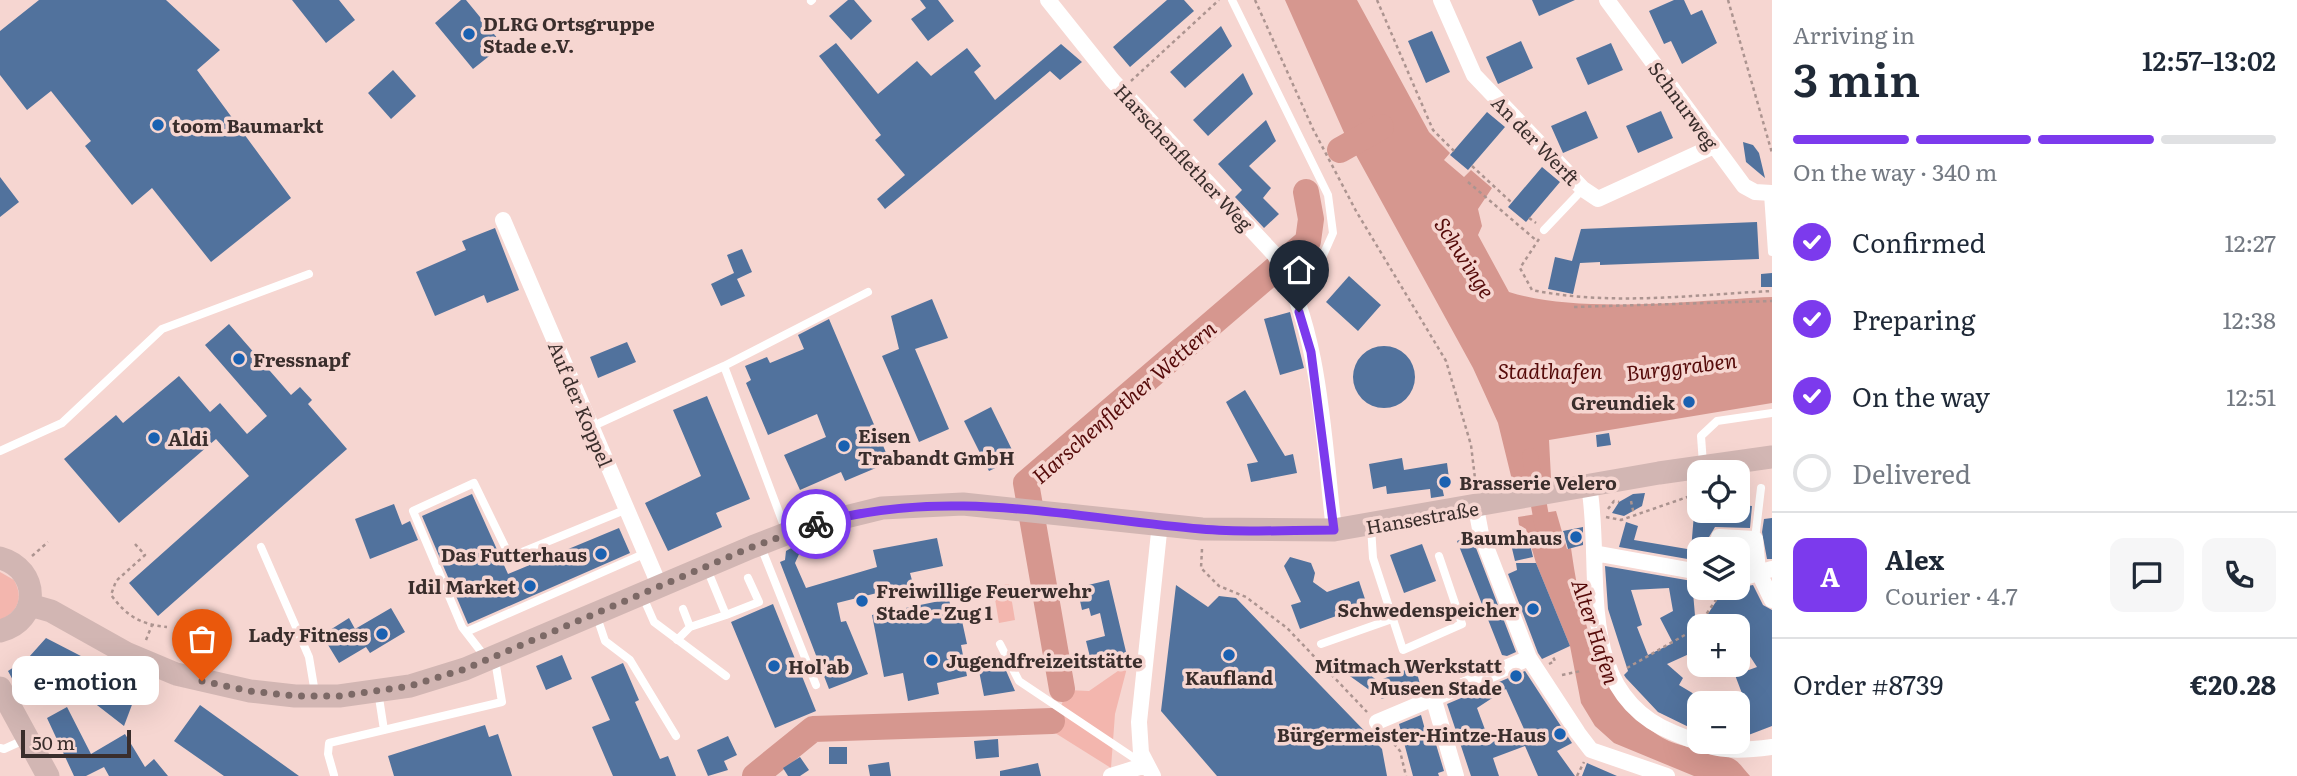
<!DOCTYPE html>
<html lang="en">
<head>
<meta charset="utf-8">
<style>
	:root { --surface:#fff; --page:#f6f6f7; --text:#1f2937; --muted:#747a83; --line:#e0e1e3; --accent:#7c3aed }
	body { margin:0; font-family:Literata,serif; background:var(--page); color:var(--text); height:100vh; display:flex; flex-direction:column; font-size:26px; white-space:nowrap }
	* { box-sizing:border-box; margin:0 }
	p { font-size:23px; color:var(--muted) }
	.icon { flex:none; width:38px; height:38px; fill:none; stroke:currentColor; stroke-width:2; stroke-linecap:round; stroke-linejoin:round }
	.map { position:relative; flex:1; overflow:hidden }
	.details { display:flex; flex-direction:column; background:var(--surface); width:525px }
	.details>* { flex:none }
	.tools { position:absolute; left:1687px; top:460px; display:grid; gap:14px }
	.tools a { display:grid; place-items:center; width:63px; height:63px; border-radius:14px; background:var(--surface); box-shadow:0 7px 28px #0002; font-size:35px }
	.scale { position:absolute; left:21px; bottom:18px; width:110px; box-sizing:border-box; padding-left:7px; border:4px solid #3a2e2c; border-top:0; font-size:19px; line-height:24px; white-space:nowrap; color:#3a2e2c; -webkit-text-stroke:5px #f6d6d1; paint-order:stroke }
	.pin { position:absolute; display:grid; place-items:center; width:60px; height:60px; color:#fff; margin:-72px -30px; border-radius:50% 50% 50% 0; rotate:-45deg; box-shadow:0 0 7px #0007 }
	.pin .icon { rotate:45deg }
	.courier { position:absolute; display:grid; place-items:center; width:70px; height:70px; margin:-35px; border:5px solid #7c3aed; border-radius:50%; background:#fff; color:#222; box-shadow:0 2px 9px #0007 }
	.bubble { position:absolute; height:49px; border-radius:14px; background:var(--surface); box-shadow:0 7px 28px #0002; font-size:23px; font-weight:600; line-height:49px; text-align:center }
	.head em { font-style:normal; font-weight:600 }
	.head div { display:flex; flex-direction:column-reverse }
	.head { display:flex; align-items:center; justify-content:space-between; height:119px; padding:0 21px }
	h1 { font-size:46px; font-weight:600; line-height:52px }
	.bar { display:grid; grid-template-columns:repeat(4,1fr); gap:10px 7px; align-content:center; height:84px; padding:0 21px }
	.bar i { height:9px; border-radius:5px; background:var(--line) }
	.bar .current { background:var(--accent) }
	.bar p { grid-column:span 4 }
	.line { display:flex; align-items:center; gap:18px; padding:0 21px; border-top:2px solid var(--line) }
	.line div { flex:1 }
	.round { display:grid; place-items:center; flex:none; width:74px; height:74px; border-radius:14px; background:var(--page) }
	ol { padding:0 21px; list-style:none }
	li { display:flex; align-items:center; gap:21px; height:77px }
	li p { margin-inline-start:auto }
	li .icon { padding:7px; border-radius:50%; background:var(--accent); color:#fff; stroke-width:4 }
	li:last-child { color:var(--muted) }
	li i { width:38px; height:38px; border:4px solid var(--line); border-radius:50% }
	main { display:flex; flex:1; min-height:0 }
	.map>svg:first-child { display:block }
	.green { fill:#f3b6ae }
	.water { fill:#d6978f }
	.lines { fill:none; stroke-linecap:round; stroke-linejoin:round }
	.canal { stroke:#d6978f; stroke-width:16 }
	.river { stroke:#d6978f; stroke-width:26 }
	.building { fill:#51729d; fill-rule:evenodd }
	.path { stroke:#ac9490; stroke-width:2.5; stroke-dasharray:3.5 3.5; stroke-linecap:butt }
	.lane { stroke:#fff; stroke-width:8 }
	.street { stroke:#fff; stroke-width:16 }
	.secondary { stroke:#d2b6b3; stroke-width:23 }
	.done { stroke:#7c6966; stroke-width:7; stroke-dasharray:0 12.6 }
	.route { stroke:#7c3aed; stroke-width:9 }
	.poi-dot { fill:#1a61b1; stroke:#f6d6d1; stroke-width:2.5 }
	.labels { text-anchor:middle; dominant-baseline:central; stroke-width:7; stroke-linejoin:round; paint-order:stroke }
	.poi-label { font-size:19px; font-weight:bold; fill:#3a2e2c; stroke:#f6d6d1; text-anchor:start }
	.street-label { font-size:19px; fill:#3a2e2c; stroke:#f6d6d1 }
	.water-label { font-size:21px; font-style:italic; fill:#560b0a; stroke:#f6d6d1 }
</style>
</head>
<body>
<main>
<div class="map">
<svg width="1772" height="776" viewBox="0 0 1772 776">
	<rect width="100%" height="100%" fill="#f6d6d1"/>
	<path class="green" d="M0 572 14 580C24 598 18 612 0 620Z
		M1009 584 1015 620 999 623 993 587Z
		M1128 664 1115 714 1111 768 1044 726 1054 725 1067 690 1089 691Z"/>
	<path class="water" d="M1285 0H1357L1429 132 1450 153 1444 160 1464 177 1471 170 1492 188 1478 209 1482 226 1478 235 1509 292C1581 315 1695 300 1772 297V403L1549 440 1551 478 1539 480 1538 474 1512 480 1498 423 1473 368 1345 135Z
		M1556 511 1567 549 1571 548C1581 618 1600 707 1669 741 1684 748 1727 754 1735 760 1741 764 1745 771 1750 776H1694L1614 743 1595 726 1581 703 1570 646 1536 563 1526 529 1519 525 1518 517Z"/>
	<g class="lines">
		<path class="canal" d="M1530 456 1544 533"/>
		<path class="river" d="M1340 150 1381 127
			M1062 689 1026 483 1308 241 1311 219 1306 192
			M755 776 813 729 1052 721"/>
	</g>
	<path class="building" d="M39 0H166L220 50 197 70 291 198 211 262 152 188 132 205 85 146 91 141 51 91 27 110 0 75V31Z
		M292 0H339L355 20 326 43Z
		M461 0H466L503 45 473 69 435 23Z
		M848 0H854L872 21 851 40 829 16Z
		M920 0H938L954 21 928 41 911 19 926 8Z
		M1167 0H1184L1194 11 1130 67 1113 47Z
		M1532 0H1575L1539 16Z
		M1674 0H1684L1691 15 1702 10 1717 43 1682 64 1671 41 1664 44 1649 11Z
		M1221 26 1232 46 1185 88 1170 72Z
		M1432 31 1450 72 1426 83 1408 41Z
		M1521 41 1533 68 1498 84 1486 57Z
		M836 43 878 94 917 61 931 76 967 48 981 66 974 72 995 100 1061 44 1082 62 1060 80 1050 71 885 209 877 199 905 175 875 140 881 135 819 56Z
		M1611 43 1623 70 1588 85 1576 58Z
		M393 70 416 96 391 119 368 93Z
		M1243 73 1253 94 1208 136 1193 120Z
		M1586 111 1598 138 1563 153 1551 126Z
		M1661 111 1673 138 1638 153 1626 126Z
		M1487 112 1505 127 1468 170 1450 155Z
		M1266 120 1276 141 1249 166 1271 188 1263 198 1279 214 1264 228 1235 197 1242 190 1218 164Z
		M1743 142 1753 145 1759 153 1765 178 1746 162Z
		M1542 167 1560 182 1526 222 1508 207Z
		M0 177 19 202 0 217Z
		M1757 222 1759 259 1600 265V262L1580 263 1573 294 1548 289 1555 257 1572 261 1581 229Z
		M495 228 519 290 487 303 484 295 435 316 416 272 466 250 462 241Z
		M742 249 752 272 737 279 745 296 721 306 711 284 734 273 727 255Z
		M1772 273V287H1761V274Z
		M1349 276 1381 305 1358 331 1326 302Z
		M932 299 948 338 915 349 949 429 919 442 882 356 899 349 891 316Z
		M1290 312 1304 368 1280 375 1264 319Z
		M829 319 890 462 845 481 841 472 800 490 784 455 826 437 817 414 768 435 746 383 751 380 745 366 767 357 770 363 804 349 798 335Z
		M229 324 291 395 300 387 312 400 308 404 347 449 158 616 129 583 249 476 216 439 119 523 64 459 116 415 123 423 179 376 210 412 220 403 247 434 267 416 205 345Z
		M627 342 636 362 598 378 590 357Z
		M1353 377a31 31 0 1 1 62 0a31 31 0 1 1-62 0Z
		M1245 390 1285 456 1293 454 1297 473 1251 482 1247 464 1258 462 1226 402Z
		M707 396 750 499 716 513 722 527 668 551 645 503 701 476 673 410Z
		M991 407 1016 458 989 471 964 421Z
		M1609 433 1611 445 1597 447 1596 435Z
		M1402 458 1404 470 1447 463 1450 486 1442 487 1444 496 1431 498 1430 489 1387 494 1386 486 1373 489 1369 464Z
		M1645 493 1642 506 1624 516 1612 513 1619 502 1633 494Z
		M472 494 508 574 619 528 630 553 468 624 422 516Z
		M394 504 402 525 410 521 418 540 370 559 355 519Z
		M1741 505 1752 506 1750 528 1715 527 1709 537 1718 547 1745 549 1747 565 1738 568V550H1691L1694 514 1720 515 1719 511H1738V506Z
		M1772 518V559H1767L1762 532 1764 519Z
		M1626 522 1638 526 1634 540 1699 551V561L1619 547Z
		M1583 527V545L1568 549 1563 531Z
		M1471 535 1516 652 1507 656 1502 655 1457 541Z
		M1528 536 1533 557 1515 561 1510 540Z
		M937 538 943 566 910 573 913 584 837 603 841 622 846 621 868 674 829 689 780 562 785 560 786 551 793 547 800 552 795 563 806 588 877 567 873 550Z
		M1422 544 1436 581 1404 593 1390 555Z
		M1290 557 1311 563 1315 573 1313 582 1327 592 1359 581 1367 605 1300 629 1291 605 1301 602 1284 566Z
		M1516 563H1536L1570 646 1542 659 1538 653 1508 574 1517 570Z
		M1605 566 1692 581 1698 650 1667 664 1683 678 1679 685 1699 697V732L1658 712 1626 678 1624 675 1628 671 1608 609ZM1669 588 1673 611 1660 618 1673 643 1648 655 1637 627 1642 625 1631 590Z
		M1109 580 1127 656 1092 665 1086 641 1105 636 1100 613 1091 616 1089 608 1082 610 1079 596 1085 594 1084 586Z
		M1176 585 1208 607 1219 596 1236 598 1382 749 1387 776H1217L1161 711Z
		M1753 585 1763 605 1772 610V726L1738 739V703L1746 704 1735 675 1757 667 1744 647 1750 643 1741 626H1717L1718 622 1715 626H1700L1719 597 1728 590Z
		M949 599 954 623 962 621 967 644 961 645 967 676 937 683 939 694 908 701 903 673 884 677 872 615Z
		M773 604 816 711 775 728 731 622Z
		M391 608 405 632 370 653 366 647 339 663 322 635 349 618 355 629Z
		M46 638 139 686 124 726 44 664 53 681 22 697 8 671 29 657Z
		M562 655 572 679 546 690 536 666Z
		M623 663 639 700 635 702 660 759 668 756 676 776H613L592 727 610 720 591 677Z
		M1354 663 1378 681 1415 666 1420 684 1382 699 1347 674Z
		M1004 666 1015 691 984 696 979 671Z
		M1525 671 1572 743 1557 751 1575 776H1538L1525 746 1493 758 1499 776H1471L1447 704ZM1506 689 1524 729 1490 743 1477 708Z
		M200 705 299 776H224L174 741Z
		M67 707 91 754 125 734 145 767 154 759 168 776H109L104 767 86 776H74L47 718Z
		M1421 715 1426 733 1432 731 1444 771 1438 773 1439 776H1413L1399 724Z
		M485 725 489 737 498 734 512 776H394L388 756Z
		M728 736 737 755 724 761 728 770 708 776 697 750Z
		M998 739 999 757 976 759 974 741Z
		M829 747H847V764H829Z
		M800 757 809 770 800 776H788L783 768Z
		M889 762 891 776H870L868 765Z
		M1038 763 1041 776H1000V771Z
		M1587 763 1617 776H1582Z"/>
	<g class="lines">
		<path class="path" d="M1255 0 1313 129 1356 211 1446 361 1471 445 1476 487
			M1377 0 1433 130 1454 151
			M1728 0 1772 153
			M1131 81 1219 0
			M1472 166 1511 202
			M1468 182 1537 241
			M1529 218 1536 223
			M1539 239 1520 268 1532 290C1609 306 1693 295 1772 291
			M1574 307 1772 301
			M1738 488H1749
			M1631 501 1634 515
			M1608 509 1614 501 1619 502
			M1606 517 1621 520 1699 493
			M135 544 145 555 116 581 111 595C127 616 139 624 167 627
			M1202 549 1201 568 1219 586 1246 597 1287 628 1367 712
			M32 556 48 542
			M146 640 152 625
			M1549 664 1555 661 1552 655
			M1627 668 1697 628 1724 588
			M1562 675 1581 671
			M1385 733 1400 751 1406 776
			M1577 776 1584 762"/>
		<path class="lane" d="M1232 0 1328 195 1333 233 1321 260 1293 291
			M811 1 812 0
			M1768 194 1772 252
			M1544 230 1583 189
			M724 366 868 292
			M591 427 724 366 786 531
			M0 451 62 423 162 329 309 274
			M1703 464 1701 436 1717 421 1772 413
			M1371 527 1373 558 1403 650 1462 624 1439 556
			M1755 539 1761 488
			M261 547 309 657 315 693
			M761 547 816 685
			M643 597 654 622 726 676
			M683 609 690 627
			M726 615 759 602 748 578
			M597 617 605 641 630 660 676 736
			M466 632 646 553
			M677 640 690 627 726 615 707 569
			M1000 644 1019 681 1143 764
			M1321 644 1392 619
			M486 658 462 627 413 511 474 483 510 557 627 509
			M378 691 384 730
			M0 748 4 749 26 739
			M334 775 328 754 329 743 502 702 495 660"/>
		<path class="street" d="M1048 0 1112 80 1274 254C1321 323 1324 448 1334 530
			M1441 0 1474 75 1583 189 1598 199 1714 146
			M1607 0 1744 186 1755 192 1772 193
			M503 220 660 587
			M1589 486C1604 571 1571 692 1674 733 1715 750 1727 753 1772 747
			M1476 508 1481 534 1529 658 1578 733 1591 750 1667 776
			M1719 537 1755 539 1758 571 1772 600
			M1594 553 1699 572
			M1738 579 1772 569
			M1433 697 1456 776
			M1377 722 1529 658
			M1111 776 1146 765
			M1153 776 1141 753 1139 722 1160 523"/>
		<path class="secondary" d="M0 558C40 569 41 621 0 631
			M30 605 51 611 126 653 176 674 250 691 295 696H339L410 686 465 669 752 547 801 528 882 508 963 504 1202 529 1334 530 1659 473 1772 457
			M0 688 48 776"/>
	</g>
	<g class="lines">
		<path class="done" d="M202 681 250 691 295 696H339L410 686 465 669 752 547 816 524"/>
		<path class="route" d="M816 524C944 486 1072 518 1201 529 1245 533 1290 530 1334 530L1311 352 1299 312"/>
	</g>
	<g class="poi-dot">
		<circle cx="469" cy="34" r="7"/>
		<circle cx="158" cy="125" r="7"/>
		<circle cx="239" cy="359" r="7"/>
		<circle cx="1689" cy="402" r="7"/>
		<circle cx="154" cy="438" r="7"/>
		<circle cx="844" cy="446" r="7"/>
		<circle cx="1445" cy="482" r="7"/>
		<circle cx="1576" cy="537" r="7"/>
		<circle cx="601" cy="554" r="7"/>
		<circle cx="530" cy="586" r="7"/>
		<circle cx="862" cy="601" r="7"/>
		<circle cx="1533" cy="609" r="7"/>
		<circle cx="382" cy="634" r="7"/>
		<circle cx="1229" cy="655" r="7"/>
		<circle cx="932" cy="660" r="7"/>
		<circle cx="774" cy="666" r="7"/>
		<circle cx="1516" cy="676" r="7"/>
		<circle cx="1560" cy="734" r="7"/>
	</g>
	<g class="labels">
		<g class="poi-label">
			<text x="483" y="23">DLRG Ortsgruppe<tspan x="483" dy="22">Stade e.V.</tspan></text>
			<text x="172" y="125">toom Baumarkt</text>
			<text x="253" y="359">Fressnapf</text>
			<text x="1675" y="402" text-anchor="end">Greundiek</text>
			<text x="858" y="435">Eisen<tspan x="858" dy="22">Trabandt GmbH</tspan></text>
			<text x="168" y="438">Aldi</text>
			<text x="1459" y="482">Brasserie Velero</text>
			<text x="1562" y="537" text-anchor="end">Baumhaus</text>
			<text x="587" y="554" text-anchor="end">Das Futterhaus</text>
			<text x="516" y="586" text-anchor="end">Idil Market</text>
			<text x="876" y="590">Freiwillige Feuerwehr<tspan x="876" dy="22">Stade - Zug 1</tspan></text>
			<text x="1519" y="609" text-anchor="end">Schwedenspeicher</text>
			<text x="368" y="634" text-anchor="end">Lady Fitness</text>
			<text x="946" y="660">Jugendfreizeitstätte</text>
			<text x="1502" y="665" text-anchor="end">Mitmach Werkstatt<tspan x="1502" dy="22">Museen Stade</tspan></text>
			<text x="788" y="666">Hol'ab</text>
			<text x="1229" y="677" text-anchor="middle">Kaufland</text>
			<text x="1546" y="734" text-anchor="end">Bürgermeister-Hintze-Haus</text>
		</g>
		<g class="street-label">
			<text transform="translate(1684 105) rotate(54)">Schnurweg</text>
			<text transform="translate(1536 140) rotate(46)">An der Werft</text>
			<text transform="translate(1184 157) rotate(47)">Harschenflether Weg</text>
			<text transform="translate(581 404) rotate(67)">Auf der Koppel</text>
			<text transform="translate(1422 517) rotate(-10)">Hansestraße</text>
		</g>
		<g class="water-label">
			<text transform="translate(1466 257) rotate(57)">Schwinge</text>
			<text transform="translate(1681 365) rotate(-7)">Burggraben</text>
			<text x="1550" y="369">Stadthafen</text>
			<text transform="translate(1123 401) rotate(-41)">Harschenflether Wettern</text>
			<text transform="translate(1597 631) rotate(72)">Alter Hafen</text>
		</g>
	</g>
</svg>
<div class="tools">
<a><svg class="icon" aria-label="locate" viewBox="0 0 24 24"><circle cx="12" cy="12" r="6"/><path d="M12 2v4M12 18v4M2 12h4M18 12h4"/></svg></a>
<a><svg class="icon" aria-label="layers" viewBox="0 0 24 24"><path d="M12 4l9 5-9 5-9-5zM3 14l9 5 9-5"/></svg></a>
<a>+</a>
<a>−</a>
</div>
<div class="scale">50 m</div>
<div class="pin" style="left:202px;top:681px;background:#ea580c"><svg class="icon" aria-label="bag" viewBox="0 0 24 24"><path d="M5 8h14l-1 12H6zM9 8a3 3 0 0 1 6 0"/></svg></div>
<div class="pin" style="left:1299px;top:312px;background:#1f2937"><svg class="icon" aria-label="home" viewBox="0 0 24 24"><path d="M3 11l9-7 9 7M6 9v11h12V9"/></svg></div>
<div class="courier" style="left:816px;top:524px"><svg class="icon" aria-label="bike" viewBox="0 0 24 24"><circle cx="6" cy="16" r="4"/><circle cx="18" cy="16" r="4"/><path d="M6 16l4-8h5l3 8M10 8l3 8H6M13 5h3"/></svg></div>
<div class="bubble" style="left:12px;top:656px;width:147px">e-motion</div>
</div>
<section class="details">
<div class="head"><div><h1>3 min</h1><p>Arriving in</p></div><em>12:57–13:02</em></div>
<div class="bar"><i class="current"></i><i class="current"></i><i class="current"></i><i></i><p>On the way · 340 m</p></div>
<ol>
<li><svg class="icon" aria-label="check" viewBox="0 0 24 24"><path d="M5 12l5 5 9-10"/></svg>Confirmed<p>12:27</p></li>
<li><svg class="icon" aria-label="check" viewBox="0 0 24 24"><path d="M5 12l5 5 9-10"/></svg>Preparing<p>12:38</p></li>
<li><svg class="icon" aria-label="check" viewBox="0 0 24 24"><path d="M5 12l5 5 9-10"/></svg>On the way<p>12:51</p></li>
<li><i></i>Delivered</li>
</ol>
<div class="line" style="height:126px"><b class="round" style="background:var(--accent);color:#fff">A</b><div><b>Alex</b><p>Courier · 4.7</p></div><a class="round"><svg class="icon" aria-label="chat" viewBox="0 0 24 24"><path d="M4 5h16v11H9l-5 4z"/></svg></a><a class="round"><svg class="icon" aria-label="phone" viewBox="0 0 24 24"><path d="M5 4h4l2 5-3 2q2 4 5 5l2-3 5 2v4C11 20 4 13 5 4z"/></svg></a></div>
<div class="line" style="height:91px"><div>Order #8739</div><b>€20.28</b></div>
</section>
</main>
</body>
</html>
